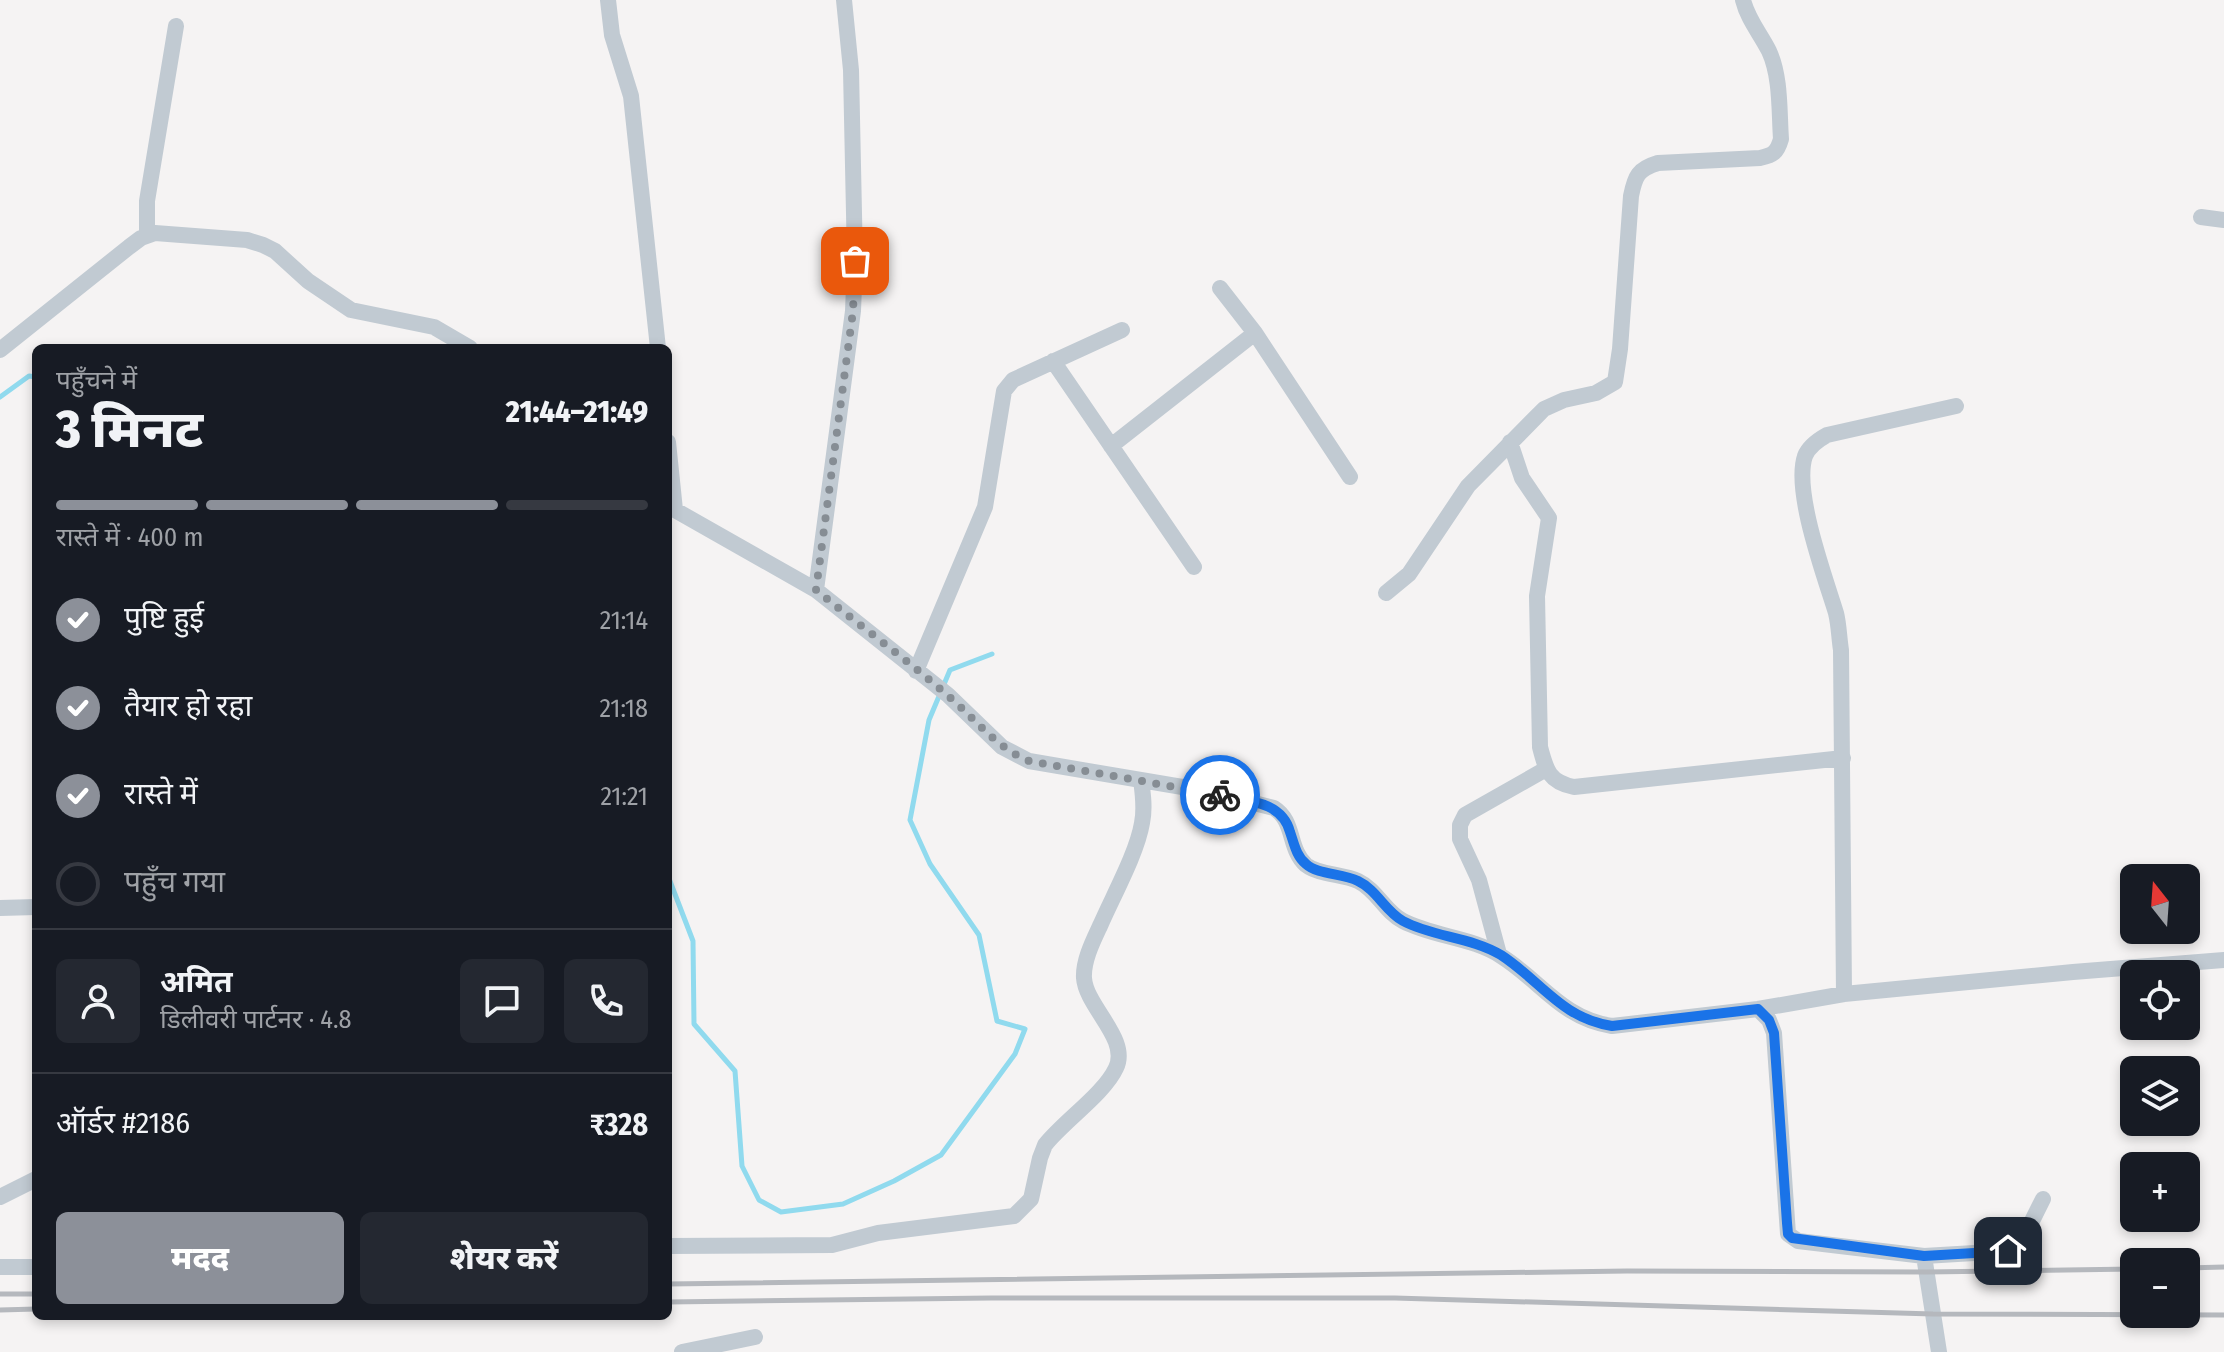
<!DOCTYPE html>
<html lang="hi">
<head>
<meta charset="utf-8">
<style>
	:root { --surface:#171b24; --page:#242831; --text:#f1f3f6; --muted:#9ea1a6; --line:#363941; --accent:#8c9099 }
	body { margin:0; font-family:"Fira Sans Condensed","Noto Sans Devanagari",sans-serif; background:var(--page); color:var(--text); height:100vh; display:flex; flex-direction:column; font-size:30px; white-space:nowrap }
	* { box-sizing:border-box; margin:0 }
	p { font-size:26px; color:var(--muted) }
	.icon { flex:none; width:44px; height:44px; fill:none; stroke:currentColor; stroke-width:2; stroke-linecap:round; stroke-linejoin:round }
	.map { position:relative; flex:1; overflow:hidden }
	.panel { position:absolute; left:32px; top:344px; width:640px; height:976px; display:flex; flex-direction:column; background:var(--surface); border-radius:12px; box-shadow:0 4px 12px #0003 }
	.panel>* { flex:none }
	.needle { width:52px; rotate:343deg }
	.fabs { position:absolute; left:2120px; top:864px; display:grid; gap:16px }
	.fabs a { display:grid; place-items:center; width:80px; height:80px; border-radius:12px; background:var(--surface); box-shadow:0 4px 12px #0003; font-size:40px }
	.pin { position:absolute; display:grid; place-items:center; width:68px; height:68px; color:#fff; margin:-34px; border-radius:16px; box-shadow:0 4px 12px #0006 }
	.courier { position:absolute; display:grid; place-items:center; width:80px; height:80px; margin:-40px; border:6px solid #1a73e8; border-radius:50%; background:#fff; color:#222; box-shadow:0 2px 10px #0007 }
	.overview em { font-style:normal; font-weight:800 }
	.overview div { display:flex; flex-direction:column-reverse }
	.overview { display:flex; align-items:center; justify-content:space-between; height:136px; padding:0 24px }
	h1 { font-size:52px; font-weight:800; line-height:60px }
	.bar { display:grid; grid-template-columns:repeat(4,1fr); gap:12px 8px; align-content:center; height:96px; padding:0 24px }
	.bar i { height:10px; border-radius:6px; background:var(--line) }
	.bar .active { background:var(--accent) }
	.bar p { grid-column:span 4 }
	.line { display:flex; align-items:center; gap:20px; padding:0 24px; border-top:2px solid var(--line) }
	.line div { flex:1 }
	.round { display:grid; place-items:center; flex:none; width:84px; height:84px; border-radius:12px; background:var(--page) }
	ol { padding:0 24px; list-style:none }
	li { display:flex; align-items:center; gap:24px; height:88px }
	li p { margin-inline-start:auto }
	li .icon { padding:8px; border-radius:50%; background:var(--accent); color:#fff; stroke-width:4 }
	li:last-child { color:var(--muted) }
	li i { width:44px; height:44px; border:4px solid var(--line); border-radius:50% }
	.action { display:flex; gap:16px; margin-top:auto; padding:16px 24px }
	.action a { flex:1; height:92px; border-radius:12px; background:var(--accent); color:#fff; font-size:32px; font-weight:800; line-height:92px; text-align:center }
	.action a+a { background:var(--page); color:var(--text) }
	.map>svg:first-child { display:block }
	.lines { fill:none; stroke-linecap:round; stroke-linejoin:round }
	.stream { stroke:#90daee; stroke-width:5 }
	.street { stroke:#c1cad2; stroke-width:16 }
	.rail { stroke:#b5b8bd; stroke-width:5 }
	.done { stroke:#868d94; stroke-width:8; stroke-dasharray:0 14.4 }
	.route { stroke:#1a73e8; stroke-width:10 }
</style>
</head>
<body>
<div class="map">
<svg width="2224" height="1352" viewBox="0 0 2224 1352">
	<rect width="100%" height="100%" fill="#f5f3f3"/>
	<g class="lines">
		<path class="stream" d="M0 397 29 376 36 377
			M668 876 693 941 694 1024 735 1071 742 1166 759 1200 781 1212 843 1204 894 1181 941 1155 1015 1054 1025 1029 997 1021 979 935 930 864 910 820 929 720 950 670 992 654"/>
		<path class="street" d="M608 0 612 35 631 96 658 348
			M2201 217 2224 220
			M147 235V201L176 26
			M1220 288 1255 333 1350 477
			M0 350 129 247 141 238 155 233 247 240 263 245 275 251 308 281 351 310 434 327 470 348
			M1053 361 1194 567
			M668 442 675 510
			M1510 442 1522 478 1549 518 1537 596 1540 747C1546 770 1549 782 1574 787L1843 758
			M1111 446 1255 333
			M668 506 816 590 948 695 1002 747 1029 761 1206 791 1274 808C1295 821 1288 849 1306 865 1319 875 1343 874 1358 881 1377 890 1385 912 1403 921 1434 937 1472 937 1501 956 1541 981 1561 1018 1612 1026L1758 1009 1844 994 2073 972 2224 960
			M816 590 853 311 855 261 851 70 844 0
			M1386 593 1409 574 1468 486 1544 409 1564 400 1596 393 1615 382 1620 349 1631 196C1635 176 1638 169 1658 163L1760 158C1773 155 1777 153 1781 139 1779 111 1781 77 1769 51 1760 33 1748 20 1743 0
			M916 671 985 507 1004 391 1013 380 1122 330
			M0 908 36 907
			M1499 954 1479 880 1460 839V825L1465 815 1546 769
			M1844 994 1841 650C1839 638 1839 625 1836 613 1825 577 1793 491 1805 456 1809 446 1818 440 1827 435L1956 406
			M1758 1009 1769 1020 1774 1033 1788 1234 1798 1241 1924 1256 1939 1352
			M0 1197 36 1179
			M668 1246 832 1245 878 1233 1014 1216 1031 1199 1040 1158 1045 1145C1064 1121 1104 1094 1116 1068 1130 1039 1086 1007 1084 978 1083 961 1093 941 1100 926 1113 896 1137 853 1142 823 1145 809 1143 794 1141 780
			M1924 1256 2008 1251 2019 1247 2043 1199
			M0 1267H36
			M682 1352 755 1337"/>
		<path class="rail" d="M2186 1268 2224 1267
			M668 1284 1627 1271 1927 1272 2134 1269
			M0 1294H36
			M668 1302 991 1298H1395L1933 1314 2224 1315
			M0 1310 36 1309"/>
	</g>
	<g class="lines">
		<path class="done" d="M855 261 853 311 816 590C859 625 905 658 947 695 975 718 995 747 1029 761L1220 795"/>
		<path class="route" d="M1220 795C1247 801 1282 801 1290 832 1294 843 1296 856 1306 864 1318 875 1342 873 1358 881 1377 890 1385 911 1403 921 1433 937 1471 937 1501 955 1541 981 1561 1018 1612 1026L1758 1009 1769 1020 1774 1033 1787 1223 1788 1234 1792 1238 1924 1256 2008 1251"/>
	</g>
</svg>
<div class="fabs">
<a><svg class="needle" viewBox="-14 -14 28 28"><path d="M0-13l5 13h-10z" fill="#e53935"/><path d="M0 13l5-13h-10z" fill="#9ea1a6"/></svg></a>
<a><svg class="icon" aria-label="locate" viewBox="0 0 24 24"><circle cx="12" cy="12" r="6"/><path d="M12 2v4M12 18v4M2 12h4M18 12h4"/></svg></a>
<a><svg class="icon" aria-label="layers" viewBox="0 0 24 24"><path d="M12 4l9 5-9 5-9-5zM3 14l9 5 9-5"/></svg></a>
<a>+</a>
<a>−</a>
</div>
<div class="pin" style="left:855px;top:261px;background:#ea580c"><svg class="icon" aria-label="bag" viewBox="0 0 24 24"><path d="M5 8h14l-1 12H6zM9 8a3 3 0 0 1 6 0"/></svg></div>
<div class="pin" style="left:2008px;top:1251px;background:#1f2937"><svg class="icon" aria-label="home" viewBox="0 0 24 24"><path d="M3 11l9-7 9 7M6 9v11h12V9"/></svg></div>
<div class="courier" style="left:1220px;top:795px"><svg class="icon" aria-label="bike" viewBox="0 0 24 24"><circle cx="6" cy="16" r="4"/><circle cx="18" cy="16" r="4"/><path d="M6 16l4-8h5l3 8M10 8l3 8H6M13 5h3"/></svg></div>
<section class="panel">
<div class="overview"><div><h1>3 मिनट</h1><p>पहुँचने में</p></div><em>21:44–21:49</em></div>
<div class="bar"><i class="active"></i><i class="active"></i><i class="active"></i><i></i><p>रास्ते में · 400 m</p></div>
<ol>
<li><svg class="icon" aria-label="check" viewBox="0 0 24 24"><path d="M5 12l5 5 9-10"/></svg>पुष्टि हुई<p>21:14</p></li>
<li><svg class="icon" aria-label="check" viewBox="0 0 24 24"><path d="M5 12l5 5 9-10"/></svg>तैयार हो रहा<p>21:18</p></li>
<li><svg class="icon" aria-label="check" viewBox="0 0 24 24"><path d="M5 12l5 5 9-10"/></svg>रास्ते में<p>21:21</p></li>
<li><i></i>पहुँच गया</li>
</ol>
<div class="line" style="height:144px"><a class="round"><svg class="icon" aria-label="person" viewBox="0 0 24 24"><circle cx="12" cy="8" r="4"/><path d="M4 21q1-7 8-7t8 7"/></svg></a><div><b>अमित</b><p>डिलीवरी पार्टनर · 4.8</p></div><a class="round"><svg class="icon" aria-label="chat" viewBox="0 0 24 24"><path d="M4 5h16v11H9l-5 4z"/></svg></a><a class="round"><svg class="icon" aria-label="phone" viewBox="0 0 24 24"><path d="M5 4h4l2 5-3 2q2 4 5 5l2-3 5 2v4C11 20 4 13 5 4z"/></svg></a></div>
<div class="line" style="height:104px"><div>ऑर्डर #2186</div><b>₹328</b></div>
<div class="action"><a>मदद</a><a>शेयर करें</a></div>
</section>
</div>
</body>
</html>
